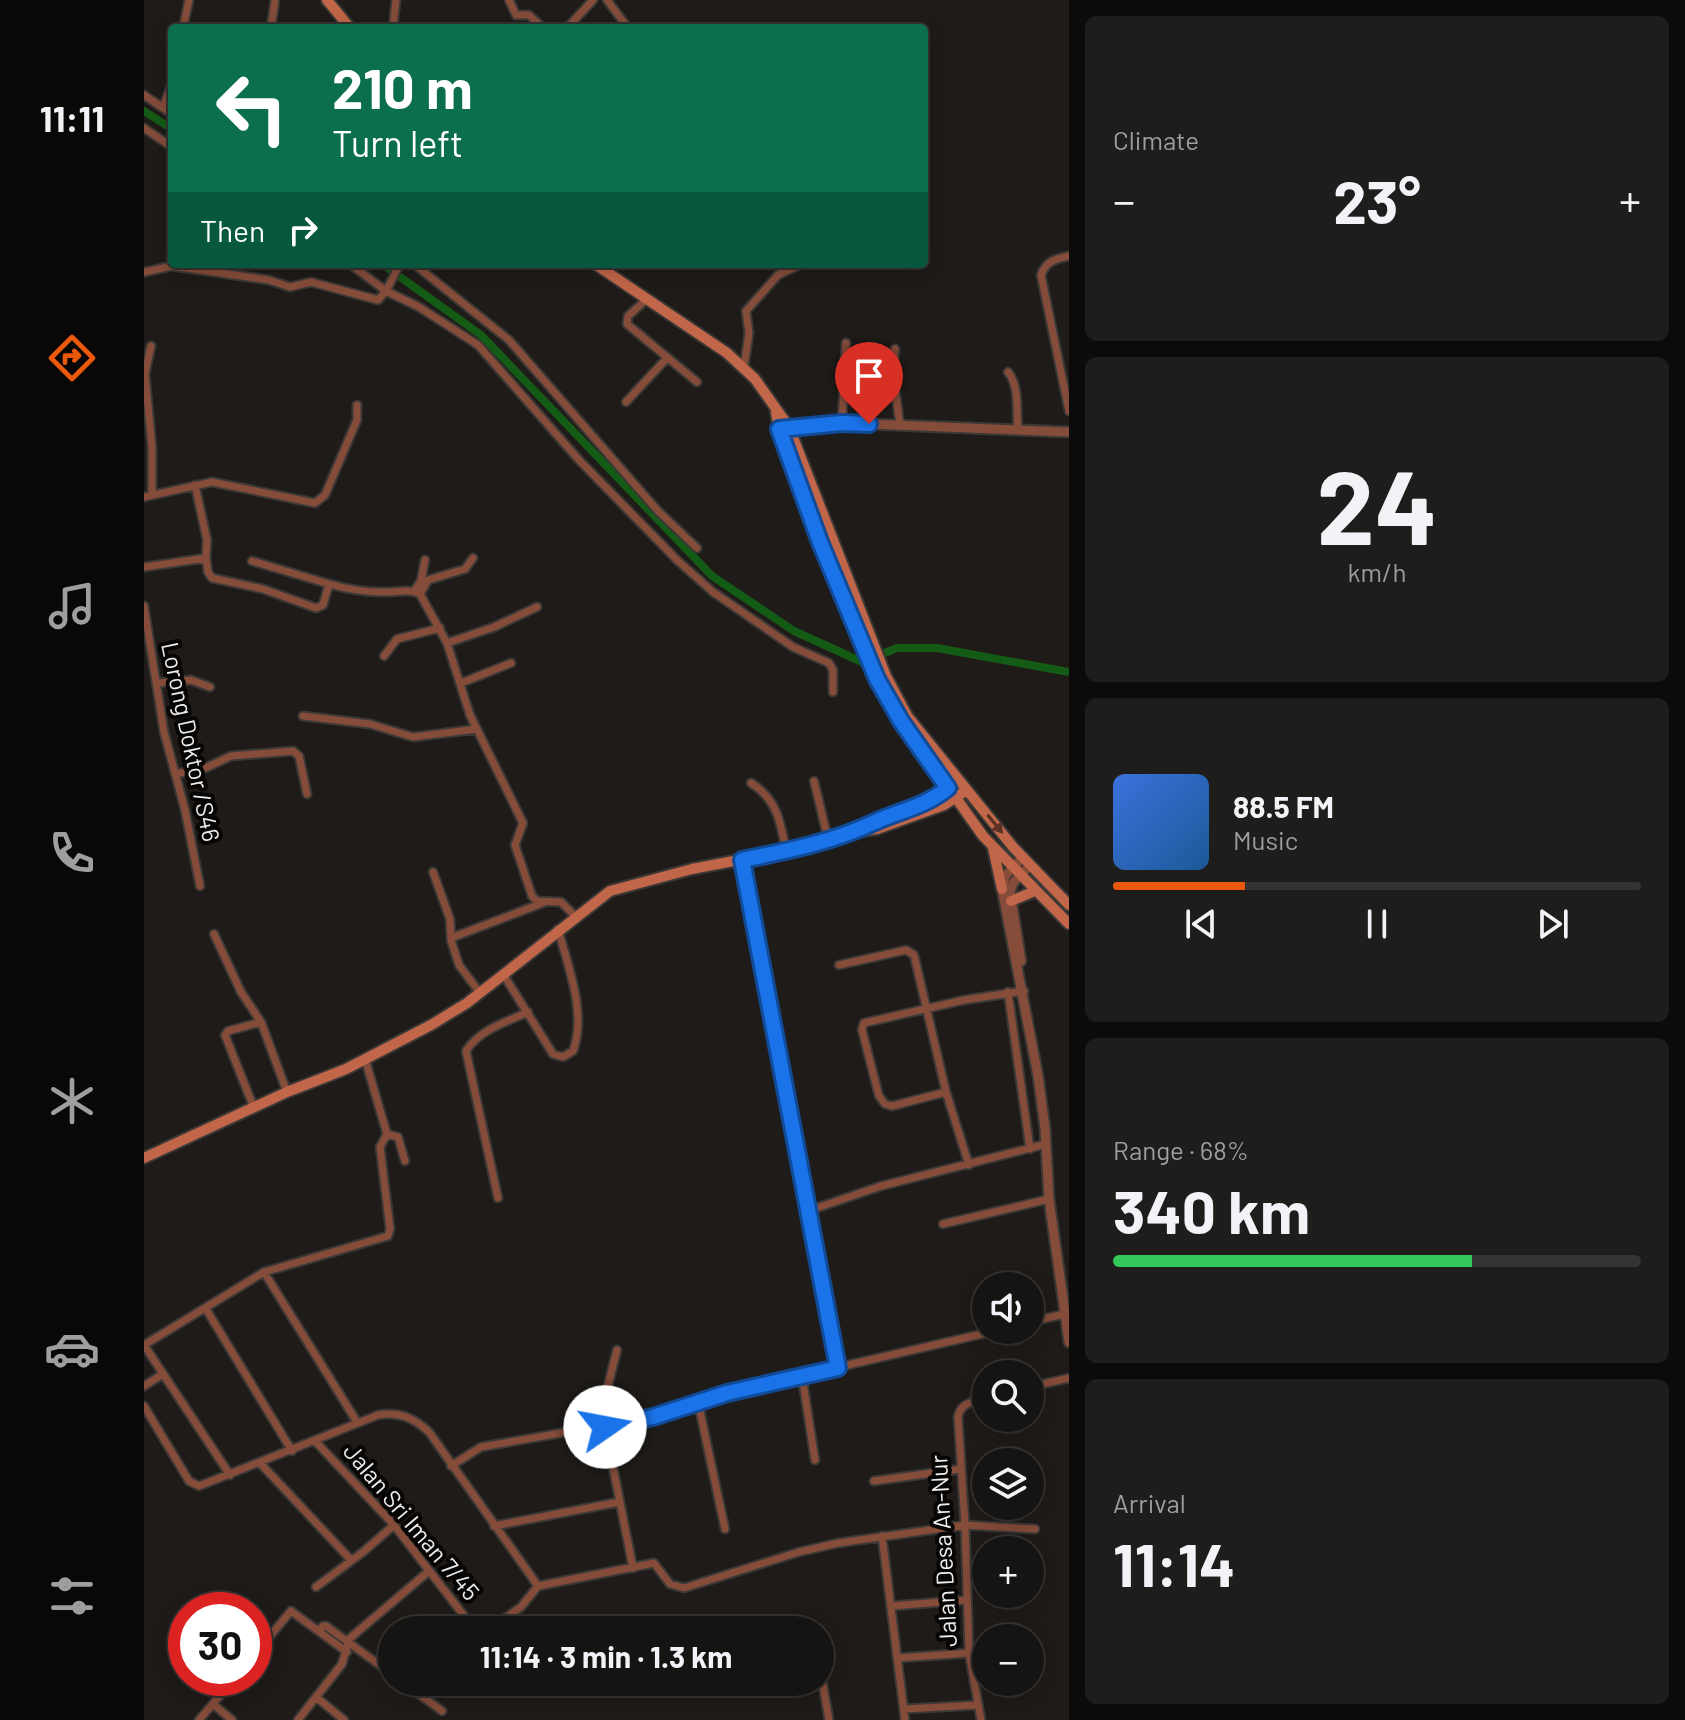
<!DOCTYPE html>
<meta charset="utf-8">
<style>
body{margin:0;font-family:Barlow,sans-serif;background:#1f1d1b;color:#f1f3f6;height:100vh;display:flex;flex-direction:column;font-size:30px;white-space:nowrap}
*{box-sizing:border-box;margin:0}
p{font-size:26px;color:#9e9e9f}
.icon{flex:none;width:44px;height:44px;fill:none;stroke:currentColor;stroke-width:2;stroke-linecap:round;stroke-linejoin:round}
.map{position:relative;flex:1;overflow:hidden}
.side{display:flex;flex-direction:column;gap:16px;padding:16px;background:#0c0b0a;width:616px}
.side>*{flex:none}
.banner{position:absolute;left:24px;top:24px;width:760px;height:244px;border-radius:8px;box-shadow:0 4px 20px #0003,0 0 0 2px #353332;background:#0b6e4f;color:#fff;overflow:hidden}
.tools{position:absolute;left:828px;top:1272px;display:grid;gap:16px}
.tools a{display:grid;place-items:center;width:72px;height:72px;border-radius:50%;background:#161412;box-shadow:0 4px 20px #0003,0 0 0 2px #353332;font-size:40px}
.speed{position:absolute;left:24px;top:1592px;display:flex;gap:16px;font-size:40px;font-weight:700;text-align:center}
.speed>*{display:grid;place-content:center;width:104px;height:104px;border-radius:50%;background:#161412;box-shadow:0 4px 20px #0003,0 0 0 2px #353332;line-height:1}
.speed .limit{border:12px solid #d22;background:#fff;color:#111}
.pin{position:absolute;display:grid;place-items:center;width:68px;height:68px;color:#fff;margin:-82px -34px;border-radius:50% 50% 50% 0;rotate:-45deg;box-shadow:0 0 8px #0007}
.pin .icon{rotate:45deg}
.me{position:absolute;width:88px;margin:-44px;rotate:78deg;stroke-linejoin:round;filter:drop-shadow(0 0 6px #0008)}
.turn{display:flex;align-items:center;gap:28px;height:168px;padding:0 32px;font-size:36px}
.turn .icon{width:104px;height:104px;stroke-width:2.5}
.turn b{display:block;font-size:56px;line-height:68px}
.then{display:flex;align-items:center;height:76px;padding:0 32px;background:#0003;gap:16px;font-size:30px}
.big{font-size:60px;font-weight:700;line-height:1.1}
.side .tile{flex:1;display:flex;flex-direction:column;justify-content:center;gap:12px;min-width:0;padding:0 28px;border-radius:12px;background:#1f1d1b}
.side .dial{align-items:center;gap:0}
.dial b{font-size:104px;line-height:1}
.song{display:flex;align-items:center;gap:24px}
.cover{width:96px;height:96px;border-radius:12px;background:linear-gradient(135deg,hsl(220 70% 55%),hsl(210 70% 35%))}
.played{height:8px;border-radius:4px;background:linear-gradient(90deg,#ea580c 25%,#353332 25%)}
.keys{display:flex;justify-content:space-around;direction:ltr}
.heat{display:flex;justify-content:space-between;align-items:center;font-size:44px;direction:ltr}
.charge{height:12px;border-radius:6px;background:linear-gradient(90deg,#34c759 68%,#353332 0)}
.trip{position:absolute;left:234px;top:1616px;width:456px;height:80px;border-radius:40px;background:#161412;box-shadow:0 4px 20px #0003,0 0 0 2px #353332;font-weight:700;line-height:80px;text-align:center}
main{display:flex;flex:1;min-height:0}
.tab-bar{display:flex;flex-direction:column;width:144px;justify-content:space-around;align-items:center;background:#090807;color:#9e9e9f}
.tab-bar .icon{width:56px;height:56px}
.tab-bar .selected{color:#ea580c}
.tab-bar b{font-size:36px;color:#f1f3f6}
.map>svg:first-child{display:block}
</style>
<main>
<nav class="tab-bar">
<b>11:11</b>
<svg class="icon selected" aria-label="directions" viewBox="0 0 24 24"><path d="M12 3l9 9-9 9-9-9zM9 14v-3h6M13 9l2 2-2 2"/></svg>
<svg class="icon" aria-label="music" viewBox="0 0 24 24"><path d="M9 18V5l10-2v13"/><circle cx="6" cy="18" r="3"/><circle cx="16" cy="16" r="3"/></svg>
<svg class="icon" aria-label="phone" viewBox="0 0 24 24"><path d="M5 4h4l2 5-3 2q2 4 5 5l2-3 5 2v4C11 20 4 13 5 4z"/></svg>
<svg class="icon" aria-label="climate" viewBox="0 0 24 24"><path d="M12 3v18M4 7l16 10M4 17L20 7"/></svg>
<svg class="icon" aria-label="car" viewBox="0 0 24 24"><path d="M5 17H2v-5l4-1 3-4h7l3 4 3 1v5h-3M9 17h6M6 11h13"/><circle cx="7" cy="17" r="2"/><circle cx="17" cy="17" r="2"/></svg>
<svg class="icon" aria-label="filters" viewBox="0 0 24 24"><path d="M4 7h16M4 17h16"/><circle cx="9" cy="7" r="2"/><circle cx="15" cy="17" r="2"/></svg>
</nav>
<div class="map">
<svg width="925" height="1720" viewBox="0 0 925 1720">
<rect width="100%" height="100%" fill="#1e1b18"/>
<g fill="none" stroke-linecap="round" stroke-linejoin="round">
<!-- canal -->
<path stroke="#145b15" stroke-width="8" d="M0,111L28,129
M238,264L337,335L568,576L650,631L718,662L753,648H793L925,672"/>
<defs>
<path id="minor" d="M365,0L372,15H385L399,28
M463,0L484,28
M39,28L45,0
M127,28L131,0
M249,28L252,0
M423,28L449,0
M0,95L28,114
M19,108L28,84
M0,128L28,147
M925,256C911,259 902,261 897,275L925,411
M206,264L242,291L275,307L334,345L435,460L534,561L569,592L649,647L685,663L689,670V692
M270,264L365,340L514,511L553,548
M0,272L28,266L125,280L146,287L167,282L234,300L242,291L256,264
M503,299L484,316L483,324L553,382
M7,346L1,374L8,447V495
M751,349L749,374L756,425
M600,367L605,333L602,311L634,275L657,264
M864,372C876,387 872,411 874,430
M482,402L523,358
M698,423L702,343
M0,497L68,482L171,503L181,495L213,420V405
M62,558L64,572L68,578L119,589L172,608L179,605L185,584C203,589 219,592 237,592C251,593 263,588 276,594L303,643L326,715L379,823L371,845L388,896L393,901L417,902L431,916
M108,561L185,584
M0,567L62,558L63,540L51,485
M270,591L277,581L281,560
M276,594L284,580L321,569L329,558
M0,606L20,732L41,810L56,886
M303,643L350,627L393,607
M240,656L253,639L296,628
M14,683L47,680L66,687
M317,683L367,663
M159,716L226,724L269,737L333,729
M31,774L59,769L87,756L149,751L155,756L163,794
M670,781L684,839
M607,783C633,799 637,823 642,851
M598,860L694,1368
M289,872L306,919L307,940L315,965L336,993
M70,934L97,992L117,1022
M307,938L401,902
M695,965L762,950L770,955L802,1092L825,1165
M359,974L409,1054L419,1057L429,1051C443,1014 424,966 414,929
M864,992L886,1149
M802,1092L748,1106L741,1104L735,1096L718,1030L720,1023L820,1000L880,991
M110,1108L81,1035L84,1031L117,1022L143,1092
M243,1134L254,1137L261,1161
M354,1198L322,1051C335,1030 362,1022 384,1012
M664,1211L737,1186L902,1144
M799,1224L905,1199
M120,1272L213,1422
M62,1309L148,1451
M886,1322L920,1314
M0,1345L120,1272L244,1236L246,1229L236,1147L243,1134L221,1059
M0,1345L86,1475
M473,1350L462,1393L461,1427L489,1568
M658,1376L671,1460
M0,1386L19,1374
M886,1387L925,1378
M554,1402L581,1529
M0,1406L45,1481L55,1486L234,1415C255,1411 270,1418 285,1432L394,1586
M171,1441L250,1525L331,1630
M116,1463L207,1560
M307,1466L337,1447L509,1417L583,1393L855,1330
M730,1481L817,1469
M350,1526L475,1502
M738,1536L761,1720
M172,1587L219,1552L250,1525
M747,1606L823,1600
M344,1630L377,1607L394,1586L510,1563L526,1584L540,1588L655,1552L694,1543L821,1525L891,1529
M175,1631L179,1626H182L248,1674
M110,1655L147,1611L203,1652
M753,1658L825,1653
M676,1668L685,1720
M259,1682L298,1711
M172,1697L200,1720
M69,1704L88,1720
M760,1709L834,1705
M55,1720L91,1678
M154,1720L198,1664L205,1639L285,1571
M837,1720L825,1653L821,1525L814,1417C817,1402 829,1402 842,1398"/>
<path id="tertiary" d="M641,428L725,424L925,432
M879,857L861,876L858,889L894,1076L901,1128L905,1199L925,1342
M877,961L866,892L869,883L886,865"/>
<path id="secondary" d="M183,0L206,28
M451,264L583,353L611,379L645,427L742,676L764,717L869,847L925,905
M632,413L635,429L676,542L744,702L839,836L925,924
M719,830L730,822L781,804L807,785
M849,848L858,889
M867,901L891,891
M0,1158L143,1092L202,1069L287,1025L323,1003L466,891L548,869L642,851L717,831L733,829L800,805L823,790"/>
</defs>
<!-- minor casing -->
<use href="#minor" stroke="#3b3836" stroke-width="11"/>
<!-- tertiary casing -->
<use href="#tertiary" stroke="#3b3836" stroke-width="13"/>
<!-- secondary casing -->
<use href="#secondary" stroke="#3b3836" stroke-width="14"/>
<!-- minor -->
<use href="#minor" stroke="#854c3a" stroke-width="7"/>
<!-- tertiary -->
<use href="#tertiary" stroke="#854c3a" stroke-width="9"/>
<!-- secondary -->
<use href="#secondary" stroke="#c16648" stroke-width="10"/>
</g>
<!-- one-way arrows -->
<defs><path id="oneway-solid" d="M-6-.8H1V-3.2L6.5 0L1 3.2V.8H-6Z" transform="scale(2)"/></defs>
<use fill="#5b3123" href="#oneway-solid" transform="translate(851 824) rotate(51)"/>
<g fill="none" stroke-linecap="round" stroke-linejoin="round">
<defs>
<path id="route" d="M461,1427L509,1417L583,1393L694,1368L598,860C643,851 689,842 731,822C758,810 780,807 804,788L757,721L733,679L676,542L635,429L698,423L725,424"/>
</defs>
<!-- route casing -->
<use href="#route" stroke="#114b97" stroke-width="20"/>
<!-- route -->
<use href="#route" stroke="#1a73e8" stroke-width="14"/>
</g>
<g text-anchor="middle" stroke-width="8" stroke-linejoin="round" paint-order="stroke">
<!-- street labels -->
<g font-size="24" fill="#efedeb" stroke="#070605">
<text transform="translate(46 742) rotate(78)" y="8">Lorong Doktor /S46</text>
<text transform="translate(267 1522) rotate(50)" y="8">Jalan Sri Iman 7/45</text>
<text transform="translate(800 1551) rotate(-93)" y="8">Jalan Desa An-Nur</text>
</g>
</g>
</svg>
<div class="tools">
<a><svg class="icon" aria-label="sound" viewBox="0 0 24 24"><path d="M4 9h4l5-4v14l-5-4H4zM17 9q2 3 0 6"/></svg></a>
<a><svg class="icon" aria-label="search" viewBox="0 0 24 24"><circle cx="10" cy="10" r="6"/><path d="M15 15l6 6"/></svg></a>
<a><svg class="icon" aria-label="layers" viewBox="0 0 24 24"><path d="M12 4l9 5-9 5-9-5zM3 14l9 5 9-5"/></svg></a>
<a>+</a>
<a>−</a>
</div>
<div class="speed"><div class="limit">30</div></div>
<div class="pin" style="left:725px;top:424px;background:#d93025"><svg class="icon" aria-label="arrive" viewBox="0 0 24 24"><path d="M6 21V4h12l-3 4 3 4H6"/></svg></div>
<svg class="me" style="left:461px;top:1427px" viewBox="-20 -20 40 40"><circle r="19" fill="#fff"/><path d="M0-13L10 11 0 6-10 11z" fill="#1a73e8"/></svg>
<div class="trip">11:14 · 3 min · 1.3 km</div>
<div class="banner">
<div class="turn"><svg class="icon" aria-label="left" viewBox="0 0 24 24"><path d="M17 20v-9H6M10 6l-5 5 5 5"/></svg><div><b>210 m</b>Turn left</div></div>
<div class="then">Then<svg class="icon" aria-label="right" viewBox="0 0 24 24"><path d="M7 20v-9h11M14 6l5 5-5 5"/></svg></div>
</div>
</div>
<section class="side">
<div class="tile"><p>Climate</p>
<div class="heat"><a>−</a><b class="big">23°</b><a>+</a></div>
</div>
<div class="tile dial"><b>24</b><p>km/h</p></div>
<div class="tile">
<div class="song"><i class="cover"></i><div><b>88.5 FM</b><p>Music</p></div></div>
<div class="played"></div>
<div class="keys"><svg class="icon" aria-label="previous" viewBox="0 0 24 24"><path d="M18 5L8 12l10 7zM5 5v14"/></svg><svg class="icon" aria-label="pause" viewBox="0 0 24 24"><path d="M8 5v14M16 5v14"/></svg><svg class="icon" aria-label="next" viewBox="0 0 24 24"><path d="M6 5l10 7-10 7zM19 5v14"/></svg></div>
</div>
<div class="tile"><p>Range · 68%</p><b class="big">340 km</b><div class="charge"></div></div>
<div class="tile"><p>Arrival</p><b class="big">11:14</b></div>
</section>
</main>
